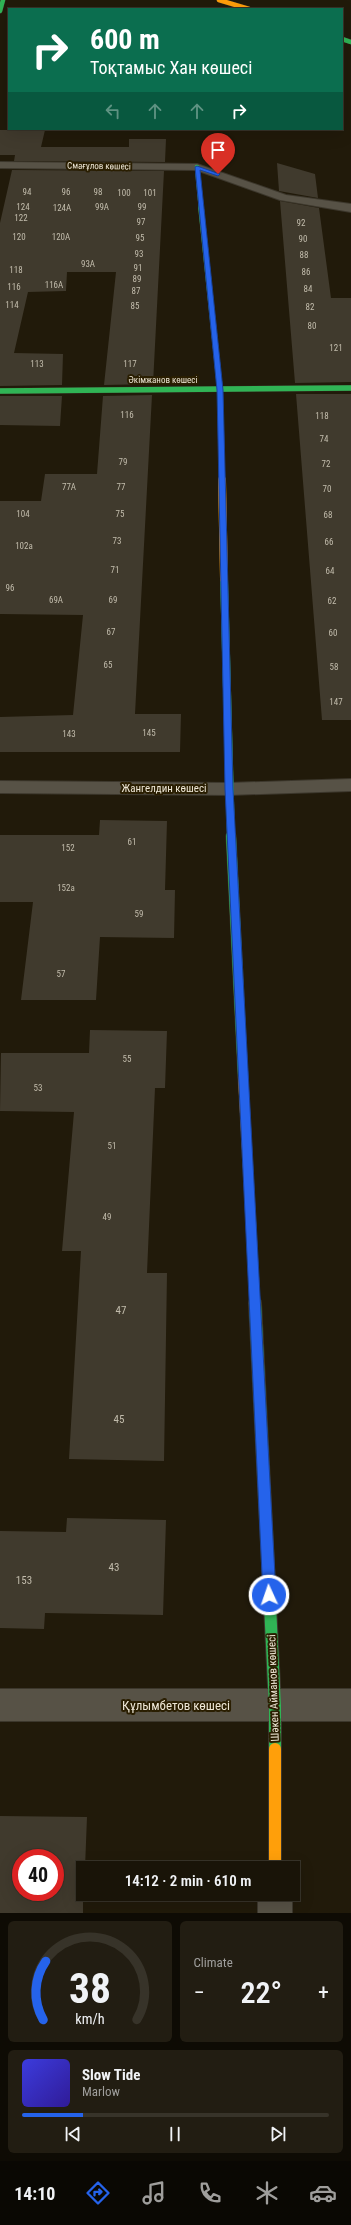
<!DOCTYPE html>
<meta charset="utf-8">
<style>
body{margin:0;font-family:"Roboto Condensed",sans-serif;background:#221d12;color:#f1f3f6;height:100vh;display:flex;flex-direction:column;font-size:15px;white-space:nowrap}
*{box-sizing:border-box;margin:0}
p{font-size:13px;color:#9f9e9c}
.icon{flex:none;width:22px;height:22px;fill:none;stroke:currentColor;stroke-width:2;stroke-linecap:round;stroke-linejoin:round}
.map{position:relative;height:1913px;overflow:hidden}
.panel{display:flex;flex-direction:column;gap:8px;padding:8px;background:#0e0b04;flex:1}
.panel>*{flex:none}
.hud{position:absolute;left:8px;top:8px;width:335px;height:122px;border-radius:0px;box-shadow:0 4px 16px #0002,0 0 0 1px #373329;background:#0b6e4f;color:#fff;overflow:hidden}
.speed{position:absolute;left:12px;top:1849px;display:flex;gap:8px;font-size:20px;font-weight:700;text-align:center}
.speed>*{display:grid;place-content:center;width:52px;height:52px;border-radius:50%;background:#191408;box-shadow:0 4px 16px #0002,0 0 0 1px #373329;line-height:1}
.speed .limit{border:6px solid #d22;background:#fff;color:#111}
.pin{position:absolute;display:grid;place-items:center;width:34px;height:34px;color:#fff;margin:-41px -17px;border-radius:50% 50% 50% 0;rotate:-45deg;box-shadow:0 0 4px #0007}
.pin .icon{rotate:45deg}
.me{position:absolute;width:44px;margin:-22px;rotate:357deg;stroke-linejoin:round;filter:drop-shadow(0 0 3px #0008)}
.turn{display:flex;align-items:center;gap:14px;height:84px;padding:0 16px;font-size:18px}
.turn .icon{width:52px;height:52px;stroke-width:2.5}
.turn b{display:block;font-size:28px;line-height:34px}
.lanes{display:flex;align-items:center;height:38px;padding:0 16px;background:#0003;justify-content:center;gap:20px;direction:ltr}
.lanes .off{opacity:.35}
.big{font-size:30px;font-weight:600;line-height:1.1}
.panel .widget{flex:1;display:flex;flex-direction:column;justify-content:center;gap:6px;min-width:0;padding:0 14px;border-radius:6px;background:#221d12}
.panel .dial{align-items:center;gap:0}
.dial svg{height:104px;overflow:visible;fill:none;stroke:#373329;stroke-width:7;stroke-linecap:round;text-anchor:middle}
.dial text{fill:#f1f3f6;stroke:none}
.song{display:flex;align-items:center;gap:12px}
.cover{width:48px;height:48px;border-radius:6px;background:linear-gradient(135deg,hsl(240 70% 55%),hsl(250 70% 35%))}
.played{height:4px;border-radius:2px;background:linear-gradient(90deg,#2563eb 20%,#373329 20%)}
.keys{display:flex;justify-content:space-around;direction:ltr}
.heat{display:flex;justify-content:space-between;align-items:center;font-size:22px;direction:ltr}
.panel .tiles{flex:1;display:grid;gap:8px;grid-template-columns:1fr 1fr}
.widget:last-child{grid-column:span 2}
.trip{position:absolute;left:76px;top:1861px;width:224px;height:40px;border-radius:0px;background:#191408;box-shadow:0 4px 16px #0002,0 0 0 1px #373329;font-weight:600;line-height:40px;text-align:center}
.tab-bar{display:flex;height:64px;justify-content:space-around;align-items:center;background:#0a0803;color:#9f9e9c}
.tab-bar .icon{width:28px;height:28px}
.tab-bar .selected{color:#2563eb}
.tab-bar b{font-size:18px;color:#f1f3f6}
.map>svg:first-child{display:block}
</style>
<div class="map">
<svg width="351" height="1913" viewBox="0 0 351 1913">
<rect width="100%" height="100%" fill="#211a0a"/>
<!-- building -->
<path fill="#403a2d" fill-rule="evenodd" d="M0,130H45L41,147H129V139H166L165,162L14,161L15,155H0Z
M277,163L315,174L318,198L279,191Z
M12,170L164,171L153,384L104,385L116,272H67L66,291L28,292L14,353L63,354L62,385L0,386V223Z
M280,201L319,208L331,298H351V382L295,383Z
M296,394H351V720H322Z
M152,395L135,714H181L180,752H0V717L73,715L83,615L0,614V501H41L45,474H97L103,396Z
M0,396H62L60,426L0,425Z
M100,820L167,821L165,890H175L174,938L100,937L96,1000H21L33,902H0V835H99Z
M90,1030L167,1031L165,1088H155L147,1273H167L164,1461L69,1459L81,1251H62L74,1112L0,1111L1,1053H89Z
M67,1518L166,1520L163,1615L45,1613L44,1629L0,1628V1531L66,1532Z
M0,1816L87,1817L85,1868H83V1913H0ZM21,1858H55V1892H21Z"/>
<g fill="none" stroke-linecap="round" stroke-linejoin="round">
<defs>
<path id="street" d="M0,162L197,164L286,195L351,204V212L280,200L196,170L0,168Z
M351,779V791L229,795L0,793V781L229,783Z
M0,1689H351V1721H0Z
M258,1894H292V1913H258Z"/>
<path id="fast-far4" d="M0,11L3,0
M342,39L351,42
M197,167L201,209"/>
<path id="fast-far3" d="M201,208L220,390L221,427
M0,391L351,388"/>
<path id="fast-far2" d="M224,579L231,837"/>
<path id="fast-far1" d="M231,836L243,1077
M251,1224L255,1304"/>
<path id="fast" d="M255,1303L275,1706V1749"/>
<path id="slow-far4" d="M219,0L249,9"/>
<path id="slow-far3" d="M221,427L222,481"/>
<path id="slow-far2" d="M222,480L224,579"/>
<path id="slow-far1" d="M243,1077L251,1224"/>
<path id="slow" d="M275,1749V1868"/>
</defs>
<!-- street casing -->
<use href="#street" stroke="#3c372c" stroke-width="2"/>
<!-- fast-far4 casing -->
<use href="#fast-far4" stroke="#3c372c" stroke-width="5"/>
<!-- fast-far3 casing -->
<use href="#fast-far3" stroke="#3c372c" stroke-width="6"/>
<!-- fast-far2 casing -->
<use href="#fast-far2" stroke="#3c372c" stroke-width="8"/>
<!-- fast-far1 casing -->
<use href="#fast-far1" stroke="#3c372c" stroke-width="11"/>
<!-- fast casing -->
<use href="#fast" stroke="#3c372c" stroke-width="14"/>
<!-- slow-far4 casing -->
<use href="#slow-far4" stroke="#3c372c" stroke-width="5"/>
<!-- slow-far3 casing -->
<use href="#slow-far3" stroke="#3c372c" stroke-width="6"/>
<!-- slow-far2 casing -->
<use href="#slow-far2" stroke="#3c372c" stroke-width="8"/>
<!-- slow-far1 casing -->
<use href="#slow-far1" stroke="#3c372c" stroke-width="11"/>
<!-- slow casing -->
<use href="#slow" stroke="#3c372c" stroke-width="14"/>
<!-- street -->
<use href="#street" fill="#575246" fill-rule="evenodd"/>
<!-- fast-far4 -->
<use href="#fast-far4" stroke="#30b455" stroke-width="4.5"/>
<!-- fast-far3 -->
<use href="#fast-far3" stroke="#30b455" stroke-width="5.5"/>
<!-- fast-far2 -->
<use href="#fast-far2" stroke="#30b455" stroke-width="8"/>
<!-- fast-far1 -->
<use href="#fast-far1" stroke="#30b455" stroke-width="10"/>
<!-- fast -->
<use href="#fast" stroke="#30b455" stroke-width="12"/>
<!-- slow-far4 -->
<use href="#slow-far4" stroke="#ff9f0a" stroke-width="4.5"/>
<!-- slow-far3 -->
<use href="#slow-far3" stroke="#ff9f0a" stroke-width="5.5"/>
<!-- slow-far2 -->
<use href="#slow-far2" stroke="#ff9f0a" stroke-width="8"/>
<!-- slow-far1 -->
<use href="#slow-far1" stroke="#ff9f0a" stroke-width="10"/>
<!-- slow -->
<use href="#slow" stroke="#ff9f0a" stroke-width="12"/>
</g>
<!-- route -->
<path fill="#2563eb" stroke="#184099" d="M197,166L220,174L218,176L200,170L223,390L233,789L276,1595L274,1599L269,1601L265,1599L263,1595L225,789L217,390L195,167Z"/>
<g text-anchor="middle" stroke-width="4" stroke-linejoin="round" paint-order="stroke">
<!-- far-street labels -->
<g font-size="9" fill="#eee7d6" stroke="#2a1e01">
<text transform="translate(99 166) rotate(1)" y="3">Смағұлов көшесі</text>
<text x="163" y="383">Әкімжанов көшесі</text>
</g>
<!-- number labels -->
<g font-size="9" fill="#c2bcac">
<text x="27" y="195">94</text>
<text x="66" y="195">96</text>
<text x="98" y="195">98</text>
<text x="124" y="196">100</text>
<text x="150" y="196">101</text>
<text x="23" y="210">124</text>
<text x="102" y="210">99А</text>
<text x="142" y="210">99</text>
<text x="62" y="211">124А</text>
<text x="21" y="221">122</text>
<text x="141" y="225">97</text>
<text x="301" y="226">92</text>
<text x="19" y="240">120</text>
<text x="61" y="240">120А</text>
<text x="140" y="241">95</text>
<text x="303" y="242">90</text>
<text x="139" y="257">93</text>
<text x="304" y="258">88</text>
<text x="88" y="267">93А</text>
<text x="138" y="271">91</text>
<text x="16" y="273">118</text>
<text x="306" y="275">86</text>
<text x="137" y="282">89</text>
<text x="54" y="288">116А</text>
<text x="14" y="290">116</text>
<text x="308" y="292">84</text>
<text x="136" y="294">87</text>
<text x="12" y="308">114</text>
<text x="135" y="309">85</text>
<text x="310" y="310">82</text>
<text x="312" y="329">80</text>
<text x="336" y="351">121</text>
<text x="37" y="367">113</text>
<text x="130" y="367">117</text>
<text x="127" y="418">116</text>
<text x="322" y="419">118</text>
<text x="324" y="442">74</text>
<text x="123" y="465">79</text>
<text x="326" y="467">72</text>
<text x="69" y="490">77А</text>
<text x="121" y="490">77</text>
<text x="327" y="492">70</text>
<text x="23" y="517">104</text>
<text x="120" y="517">75</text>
<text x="328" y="518">68</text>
<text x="117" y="544">73</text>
<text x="329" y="545">66</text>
<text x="24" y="549">102а</text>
<text x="115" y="573">71</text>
<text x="330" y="574">64</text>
<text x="10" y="591">96</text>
<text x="56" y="603">69А</text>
<text x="113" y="603">69</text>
<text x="332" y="604">62</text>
<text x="111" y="635">67</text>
<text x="333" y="636">60</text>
<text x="108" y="668">65</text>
<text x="334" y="670">58</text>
<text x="336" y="705">147</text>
<text x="149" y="736">145</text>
<text x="69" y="737">143</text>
<text x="132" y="845">61</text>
<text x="68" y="851">152</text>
<text x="66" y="891">152а</text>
<text x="139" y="917">59</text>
<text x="61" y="977">57</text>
<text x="127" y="1062">55</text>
<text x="38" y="1091">53</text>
<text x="112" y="1149">51</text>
<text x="107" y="1220">49</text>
</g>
<!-- street labels -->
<g font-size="11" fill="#eee7d6" stroke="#2a1e01">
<text x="164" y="792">Жангелдин көшесі</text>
<text transform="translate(273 1688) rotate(-92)" y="4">Шәкен Айманов көшесі</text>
</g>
<!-- near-number labels -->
<g font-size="11" fill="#c2bcac">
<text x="121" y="1314">47</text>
<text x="119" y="1423">45</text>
<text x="114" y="1571">43</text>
<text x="24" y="1584">153</text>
</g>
<!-- near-street labels -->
<g font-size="13" fill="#eee7d6" stroke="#2a1e01">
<text x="176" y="1710">Құлымбетов көшесі</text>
</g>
</g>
</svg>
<div class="speed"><div class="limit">40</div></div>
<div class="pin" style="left:218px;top:174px;background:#d93025"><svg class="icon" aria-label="arrive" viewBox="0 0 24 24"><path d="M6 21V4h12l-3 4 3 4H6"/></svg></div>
<svg class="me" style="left:269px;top:1595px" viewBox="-20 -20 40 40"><circle r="17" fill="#2563eb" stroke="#fff" stroke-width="3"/><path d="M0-11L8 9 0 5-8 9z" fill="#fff"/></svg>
<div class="trip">14:12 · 2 min · 610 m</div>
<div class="hud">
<div class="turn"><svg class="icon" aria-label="right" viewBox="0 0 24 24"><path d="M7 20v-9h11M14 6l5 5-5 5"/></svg><div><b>600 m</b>Тоқтамыс Хан көшесі</div></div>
<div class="lanes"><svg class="icon off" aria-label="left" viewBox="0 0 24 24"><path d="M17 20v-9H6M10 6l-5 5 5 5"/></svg><svg class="icon off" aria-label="ahead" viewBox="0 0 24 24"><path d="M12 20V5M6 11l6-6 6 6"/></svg><svg class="icon off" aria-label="ahead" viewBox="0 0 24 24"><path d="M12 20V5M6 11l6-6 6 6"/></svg><svg class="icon" aria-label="right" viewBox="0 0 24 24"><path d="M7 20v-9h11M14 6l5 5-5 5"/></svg></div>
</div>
</div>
<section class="panel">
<div class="tiles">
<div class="widget dial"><svg viewBox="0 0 100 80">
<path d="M14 69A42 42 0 1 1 86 69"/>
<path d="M14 69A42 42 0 0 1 16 24" stroke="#2563eb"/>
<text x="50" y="56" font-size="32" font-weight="700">38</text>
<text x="50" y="72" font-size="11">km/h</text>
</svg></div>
<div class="widget"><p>Climate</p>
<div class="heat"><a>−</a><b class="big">22°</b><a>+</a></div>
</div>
<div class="widget">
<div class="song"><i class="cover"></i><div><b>Slow Tide</b><p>Marlow</p></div></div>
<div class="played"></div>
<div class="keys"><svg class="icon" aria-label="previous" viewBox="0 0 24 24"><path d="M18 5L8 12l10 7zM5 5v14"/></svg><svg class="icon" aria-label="pause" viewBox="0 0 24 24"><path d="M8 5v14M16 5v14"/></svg><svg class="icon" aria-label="next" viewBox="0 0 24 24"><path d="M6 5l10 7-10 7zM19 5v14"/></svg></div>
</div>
</div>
</section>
<nav class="tab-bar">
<b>14:10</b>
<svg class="icon selected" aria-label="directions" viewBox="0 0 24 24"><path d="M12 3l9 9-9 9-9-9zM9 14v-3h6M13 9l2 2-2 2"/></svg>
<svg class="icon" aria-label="music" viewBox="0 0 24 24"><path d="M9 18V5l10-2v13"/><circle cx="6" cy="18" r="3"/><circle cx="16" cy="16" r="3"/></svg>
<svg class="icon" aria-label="phone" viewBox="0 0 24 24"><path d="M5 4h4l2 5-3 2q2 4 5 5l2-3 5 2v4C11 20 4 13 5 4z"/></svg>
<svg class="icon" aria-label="climate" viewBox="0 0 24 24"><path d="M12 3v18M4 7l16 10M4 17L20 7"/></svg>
<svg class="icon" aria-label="car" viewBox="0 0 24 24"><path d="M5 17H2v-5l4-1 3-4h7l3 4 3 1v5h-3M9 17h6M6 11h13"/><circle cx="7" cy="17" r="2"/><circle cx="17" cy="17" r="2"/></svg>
</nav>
